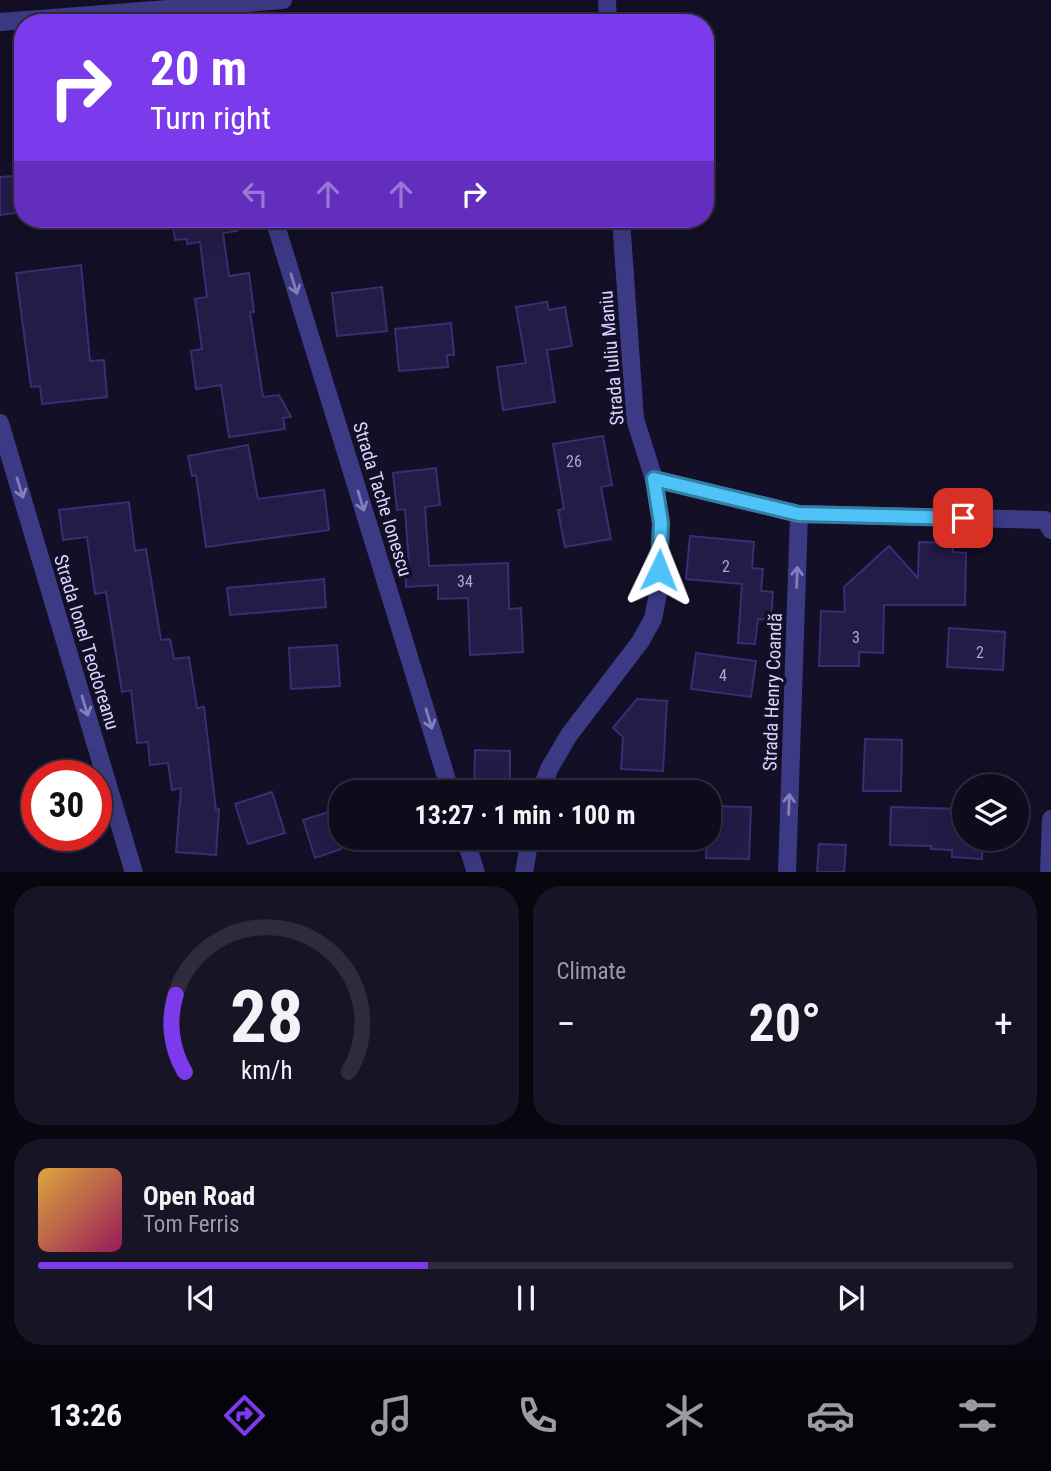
<!DOCTYPE html>
<meta charset="utf-8">
<style>
body{margin:0;font-family:"Roboto Condensed",sans-serif;background:#171425;color:#f1f3f6;height:100vh;display:flex;flex-direction:column;font-size:26px;white-space:nowrap}
*{box-sizing:border-box;margin:0}
p{font-size:23px;color:#9b9ba3}
.icon{flex:none;width:38px;height:38px;fill:none;stroke:currentColor;stroke-width:2;stroke-linecap:round;stroke-linejoin:round}
.map{position:relative;height:872px;overflow:hidden}
.panel{display:flex;flex-direction:column;gap:14px;padding:14px;background:#08060f;flex:1}
.panel>*{flex:none}
.hud{position:absolute;left:14px;top:14px;width:700px;height:214px;border-radius:28px;box-shadow:0 7px 28px #0002,0 0 0 2px #2e2b3b;background:#7c3aed;color:#fff;overflow:hidden}
.controls{position:absolute;left:952px;top:774px;display:grid;gap:14px}
.controls a{display:grid;place-items:center;width:77px;height:77px;border-radius:50%;background:#0e0b1c;box-shadow:0 7px 28px #0002,0 0 0 2px #2e2b3b;font-size:35px}
.speed{position:absolute;left:21px;top:760px;display:flex;gap:14px;font-size:35px;font-weight:700;text-align:center}
.speed>*{display:grid;place-content:center;width:91px;height:91px;border-radius:50%;background:#0e0b1c;box-shadow:0 7px 28px #0002,0 0 0 2px #2e2b3b;line-height:1}
.speed .limit{border:10px solid #d22;background:#fff;color:#111}
.pin{position:absolute;display:grid;place-items:center;width:60px;height:60px;color:#fff;margin:-30px;border-radius:14px;box-shadow:0 4px 10px #0006}
.me{position:absolute;width:77px;margin:-38px;rotate:2deg;stroke-linejoin:round;filter:drop-shadow(0 0 5px #0008)}
.turn{display:flex;align-items:center;gap:24px;height:147px;padding:0 21px;font-size:32px}
.turn .icon{width:91px;height:91px;stroke-width:2.5}
.turn b{display:block;font-size:49px;line-height:60px}
.lanes{display:flex;align-items:center;height:66px;padding:0 21px;background:#0003;justify-content:center;gap:35px;direction:ltr}
.lanes .off{opacity:.35}
.big{font-size:52px;font-weight:700;line-height:1.1}
.panel .tile{flex:1;display:flex;flex-direction:column;justify-content:center;gap:10px;min-width:0;padding:0 24px;border-radius:28px;background:#171425}
.panel .dial{align-items:center;gap:0}
.dial svg{height:182px;overflow:visible;fill:none;stroke:#2e2b3b;stroke-width:7;stroke-linecap:round;text-anchor:middle}
.dial text{fill:#f1f3f6;stroke:none}
.song{display:flex;align-items:center;gap:21px}
.cover{width:84px;height:84px;border-radius:10px;background:linear-gradient(135deg,hsl(40 70% 55%),hsl(330 70% 35%))}
.played{height:7px;border-radius:4px;background:linear-gradient(90deg,#7c3aed 40%,#2e2b3b 40%)}
.keys{display:flex;justify-content:space-around;direction:ltr}
.heat{display:flex;justify-content:space-between;align-items:center;font-size:38px;direction:ltr}
.panel .tiles{flex:1;display:grid;gap:14px;grid-template-columns:1fr 1fr}
.tile:last-child{grid-column:span 2}
.trip{position:absolute;left:329px;top:780px;width:392px;height:70px;border-radius:28px;background:#0e0b1c;box-shadow:0 7px 28px #0002,0 0 0 2px #2e2b3b;font-weight:700;line-height:70px;text-align:center}
.menu{display:flex;height:112px;justify-content:space-around;align-items:center;background:#06040b;color:#9b9ba3}
.menu .icon{width:49px;height:49px}
.menu .active{color:#7c3aed}
.menu b{font-size:32px;color:#f1f3f6}
.map>svg:first-child{display:block}
</style>
<div class="map">
<svg width="1051" height="873" viewBox="0 0 1051 873">
<rect width="100%" height="100%" fill="#130f26"/>
<!-- building -->
<path fill="#241b47" stroke="#3b2d73" stroke-width="2" d="M23,175V212L0,215V177Z
M172,219H237V231L223,233L229,276L249,273L254,312H250L263,397L279,395L291,417L283,418L285,429L229,437L221,385L196,389L191,351L202,349L195,299L207,297L200,242L187,244V239L175,240Z
M81,265L90,361L104,360L107,397L42,404L40,386L31,387L16,273Z
M382,287L387,331L337,336L332,293Z
M547,302L549,310L565,307L572,346L547,350L555,402L503,410L497,367L526,363L516,307Z
M451,323L454,355H447L448,367L399,371L395,329Z
M603,436L612,485L601,487L611,539L565,547L558,510L564,509L553,444Z
M248,445L258,499L324,490L329,530L206,547L196,475L192,476L188,456Z
M436,468L440,505L425,507L429,566L508,563L509,609L521,608L523,652L470,655L468,598L438,599V585L406,587L405,565H409L405,509L397,510L393,473Z
M129,502L135,551L146,549L161,640L170,639L174,659L189,657L197,708L204,707L216,810L219,809L216,855L176,852L181,788L172,790L168,763L150,765L148,742L137,743L131,690L122,692L106,592L95,594L87,537L63,540L59,510Z
M690,536L754,542L752,568L763,569L761,591L773,592L771,620L758,619L755,644L738,643L742,584L686,579Z
M919,542L953,543V552L966,553L965,605H884L883,653L859,652V666H819L821,611L845,612L844,587L889,546L918,578Z
M324,579L326,607L230,615L227,588Z
M949,628L1005,632L1003,670L947,667Z
M337,645L340,686L291,689L289,648Z
M696,653L756,661L751,697L691,689Z
M637,699L667,701L663,771L621,769L623,737L613,728Z
M865,739L902,740L901,791H863Z
M475,750L510,751V793H474Z
M272,792L285,833L248,844L235,804Z
M709,806L751,807L749,859L706,858Z
M891,807L964,809V838H983L982,859L952,857V850L931,849V846L890,845Z
M341,808V849L315,858L303,820Z
M819,844L846,845L844,872H817Z"/>
<g fill="none" stroke-linecap="round" stroke-linejoin="round">
<!-- minor -->
<path stroke="#3d3a85" stroke-width="18" d="M607,0L608,23
M0,22L283,0
M274,219L451,793
M0,423L134,873
M654,479L799,514L1045,520L1051,530
M540,793L549,769L569,735L640,642L653,619L658,593L661,523L654,479L635,419L621,219
M465,838L476,873
M524,873L530,838
M787,873L799,514
M1049,873L1051,819"/>
</g>
<!-- one-way arrows -->
<defs><path id="oneway-shaft" d="M-6 0H5M1.5-3L5.5 0L1.5 3" fill="none" stroke-width="1.6" stroke-linecap="round" stroke-linejoin="round" transform="scale(1.75)"/></defs>
<g stroke="#837fbc">
<use href="#oneway-shaft" transform="translate(294 284) rotate(73)"/>
<use href="#oneway-shaft" transform="translate(20 488) rotate(73)"/>
<use href="#oneway-shaft" transform="translate(361 501) rotate(73)"/>
<use href="#oneway-shaft" transform="translate(797 577) rotate(-88)"/>
<use href="#oneway-shaft" transform="translate(85 706) rotate(73)"/>
<use href="#oneway-shaft" transform="translate(429 719) rotate(73)"/>
<use href="#oneway-shaft" transform="translate(789 804) rotate(-88)"/>
</g>
<g fill="none" stroke-linecap="round" stroke-linejoin="round">
<defs>
<path id="route" d="M659,570L661,523L654,479L799,514L963,518"/>
</defs>
<!-- route casing -->
<use href="#route" stroke="#337fa1" stroke-width="18"/>
<!-- route -->
<use href="#route" stroke="#4fc3f7" stroke-width="12"/>
</g>
<g text-anchor="middle" stroke-width="7" stroke-linejoin="round" paint-order="stroke">
<!-- number labels -->
<g font-size="16" fill="#aca6d1">
<text x="574" y="467">26</text>
<text x="726" y="572">2</text>
<text x="465" y="587">34</text>
<text x="856" y="643">3</text>
<text x="980" y="658">2</text>
<text x="723" y="681">4</text>
</g>
<!-- street labels -->
<g font-size="19" fill="#d9d4ff" stroke="#130f26">
<text transform="translate(611 358) rotate(-95)" y="7">Strada Iuliu Maniu</text>
<text transform="translate(383 499) rotate(73)" y="7">Strada Tache Ionescu</text>
<text transform="translate(87 642) rotate(73)" y="7">Strada Ionel Teodoreanu</text>
<text transform="translate(772 692) rotate(-88)" y="7">Strada Henry Coandă</text>
</g>
</g>
</svg>
<div class="controls">
<a><svg class="icon" aria-label="layers" viewBox="0 0 24 24"><path d="M12 4l9 5-9 5-9-5zM3 14l9 5 9-5"/></svg></a>
</div>
<div class="speed"><div class="limit">30</div></div>
<div class="pin" style="left:963px;top:518px;background:#d93025"><svg class="icon" aria-label="arrive" viewBox="0 0 24 24"><path d="M6 21V4h12l-3 4 3 4H6"/></svg></div>
<svg class="me" style="left:659px;top:570px" viewBox="-20 -20 40 40"><path d="M0-17L14 15 0 8-14 15z" fill="#4fc3f7" stroke="#fff" stroke-width="4"/></svg>
<div class="trip">13:27 · 1 min · 100 m</div>
<div class="hud">
<div class="turn"><svg class="icon" aria-label="right" viewBox="0 0 24 24"><path d="M7 20v-9h11M14 6l5 5-5 5"/></svg><div><b>20 m</b>Turn right</div></div>
<div class="lanes"><svg class="icon off" aria-label="left" viewBox="0 0 24 24"><path d="M17 20v-9H6M10 6l-5 5 5 5"/></svg><svg class="icon off" aria-label="ahead" viewBox="0 0 24 24"><path d="M12 20V5M6 11l6-6 6 6"/></svg><svg class="icon off" aria-label="ahead" viewBox="0 0 24 24"><path d="M12 20V5M6 11l6-6 6 6"/></svg><svg class="icon" aria-label="right" viewBox="0 0 24 24"><path d="M7 20v-9h11M14 6l5 5-5 5"/></svg></div>
</div>
</div>
<section class="panel">
<div class="tiles">
<div class="tile dial"><svg viewBox="0 0 100 80">
<path d="M14 69A42 42 0 1 1 86 69"/>
<path d="M14 69A42 42 0 0 1 10 35" stroke="#7c3aed"/>
<text x="50" y="56" font-size="32" font-weight="700">28</text>
<text x="50" y="72" font-size="11">km/h</text>
</svg></div>
<div class="tile"><p>Climate</p>
<div class="heat"><a>−</a><b class="big">20°</b><a>+</a></div>
</div>
<div class="tile">
<div class="song"><i class="cover"></i><div><b>Open Road</b><p>Tom Ferris</p></div></div>
<div class="played"></div>
<div class="keys"><svg class="icon" aria-label="previous" viewBox="0 0 24 24"><path d="M18 5L8 12l10 7zM5 5v14"/></svg><svg class="icon" aria-label="pause" viewBox="0 0 24 24"><path d="M8 5v14M16 5v14"/></svg><svg class="icon" aria-label="next" viewBox="0 0 24 24"><path d="M6 5l10 7-10 7zM19 5v14"/></svg></div>
</div>
</div>
</section>
<nav class="menu">
<b>13:26</b>
<svg class="icon active" aria-label="directions" viewBox="0 0 24 24"><path d="M12 3l9 9-9 9-9-9zM9 14v-3h6M13 9l2 2-2 2"/></svg>
<svg class="icon" aria-label="music" viewBox="0 0 24 24"><path d="M9 18V5l10-2v13"/><circle cx="6" cy="18" r="3"/><circle cx="16" cy="16" r="3"/></svg>
<svg class="icon" aria-label="phone" viewBox="0 0 24 24"><path d="M5 4h4l2 5-3 2q2 4 5 5l2-3 5 2v4C11 20 4 13 5 4z"/></svg>
<svg class="icon" aria-label="climate" viewBox="0 0 24 24"><path d="M12 3v18M4 7l16 10M4 17L20 7"/></svg>
<svg class="icon" aria-label="car" viewBox="0 0 24 24"><path d="M5 17H2v-5l4-1 3-4h7l3 4 3 1v5h-3M9 17h6M6 11h13"/><circle cx="7" cy="17" r="2"/><circle cx="17" cy="17" r="2"/></svg>
<svg class="icon" aria-label="filters" viewBox="0 0 24 24"><path d="M4 7h16M4 17h16"/><circle cx="9" cy="7" r="2"/><circle cx="15" cy="17" r="2"/></svg>
</nav>
